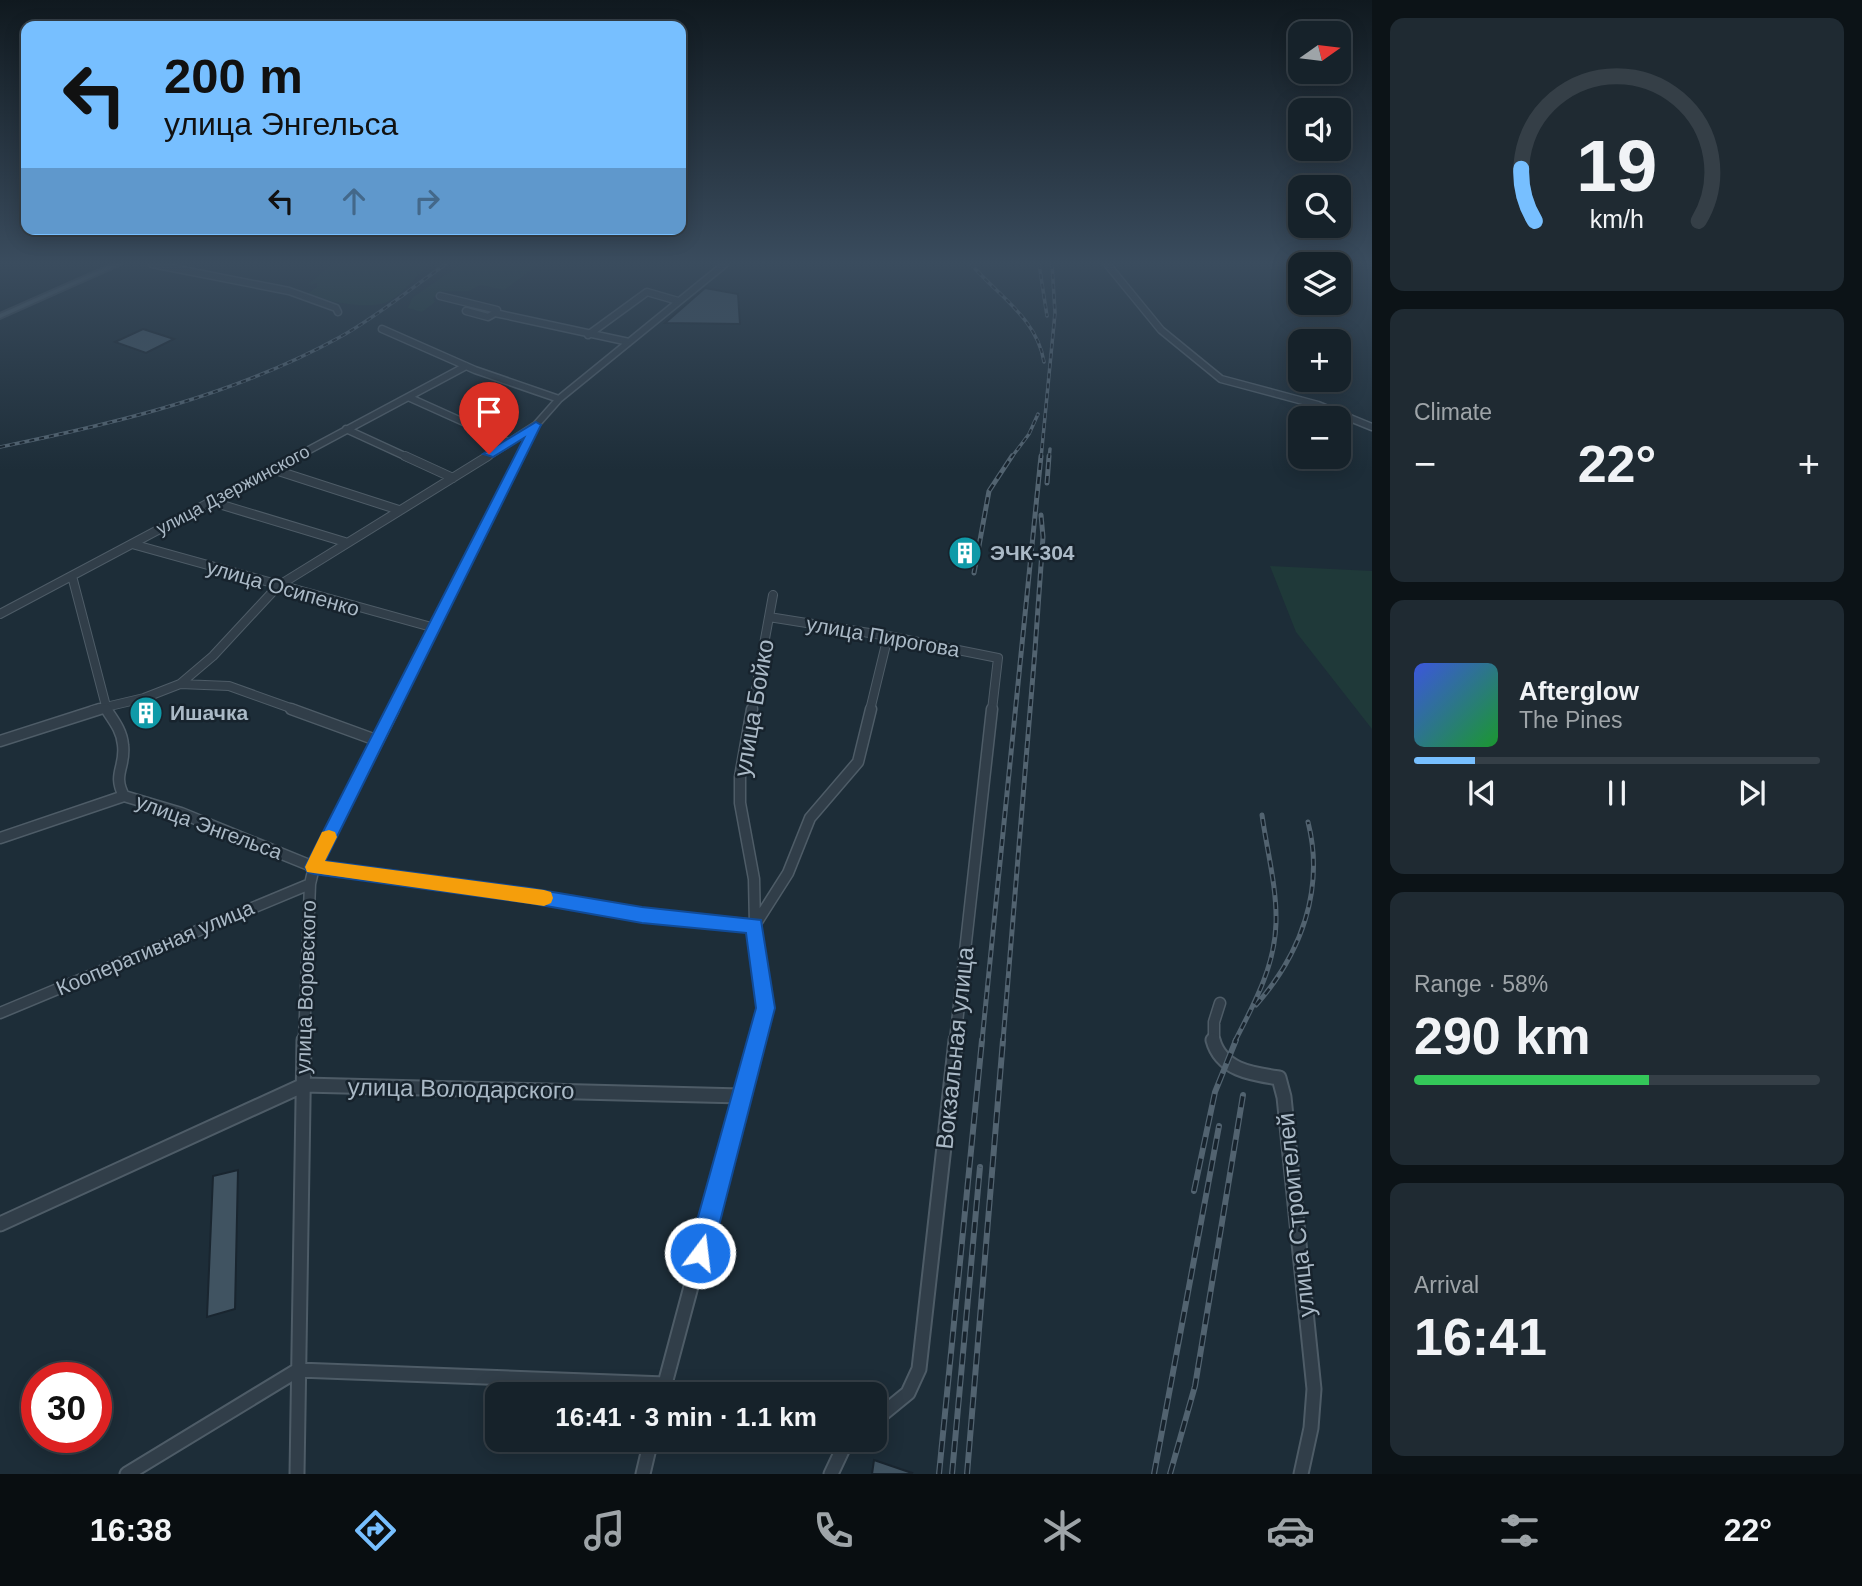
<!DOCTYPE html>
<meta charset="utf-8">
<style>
body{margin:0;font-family:Arial,sans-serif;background:#1f2a32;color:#f1f3f6;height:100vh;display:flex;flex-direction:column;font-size:26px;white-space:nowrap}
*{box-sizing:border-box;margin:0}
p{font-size:23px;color:#9ea4a8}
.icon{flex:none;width:38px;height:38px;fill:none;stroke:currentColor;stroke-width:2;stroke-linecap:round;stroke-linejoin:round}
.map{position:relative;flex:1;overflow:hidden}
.details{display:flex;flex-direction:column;gap:18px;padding:18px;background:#0c1317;width:490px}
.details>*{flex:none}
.top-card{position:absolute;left:21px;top:21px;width:665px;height:214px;border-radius:14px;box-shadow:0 4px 18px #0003,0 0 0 2px #353f47;background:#77bfff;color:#111;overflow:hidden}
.needle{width:46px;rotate:76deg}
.tools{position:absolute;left:1288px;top:21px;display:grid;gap:14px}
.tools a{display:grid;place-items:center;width:63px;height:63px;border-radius:14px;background:#16222a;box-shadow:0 4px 18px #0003,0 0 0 2px #353f47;font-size:35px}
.speed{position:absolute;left:21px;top:1362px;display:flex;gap:14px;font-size:35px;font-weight:700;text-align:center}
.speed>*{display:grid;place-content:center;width:91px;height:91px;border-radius:50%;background:#16222a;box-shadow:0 4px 18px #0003,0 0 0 2px #353f47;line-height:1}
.speed .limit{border:10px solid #d22;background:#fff;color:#111}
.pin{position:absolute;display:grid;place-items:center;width:60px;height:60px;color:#fff;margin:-72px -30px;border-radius:50% 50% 50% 0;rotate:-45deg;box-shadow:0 0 7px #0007}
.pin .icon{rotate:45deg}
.me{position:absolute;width:77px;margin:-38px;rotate:15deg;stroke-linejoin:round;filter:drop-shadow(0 0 5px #0008)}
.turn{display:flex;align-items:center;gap:24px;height:147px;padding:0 28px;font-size:32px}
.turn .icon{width:91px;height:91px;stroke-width:2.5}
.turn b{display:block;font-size:49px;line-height:60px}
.lanes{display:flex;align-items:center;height:66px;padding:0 28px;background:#0003;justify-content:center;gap:35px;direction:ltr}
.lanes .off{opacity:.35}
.big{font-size:52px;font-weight:700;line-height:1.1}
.details .widget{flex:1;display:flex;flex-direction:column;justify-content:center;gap:10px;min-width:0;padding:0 24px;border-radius:14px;background:#1f2a32}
.details .dial{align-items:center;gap:0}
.dial svg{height:182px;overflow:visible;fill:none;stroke:#353f47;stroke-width:7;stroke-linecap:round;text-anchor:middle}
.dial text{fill:#f1f3f6;stroke:none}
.song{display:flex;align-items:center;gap:21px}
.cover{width:84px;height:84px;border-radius:10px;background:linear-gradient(135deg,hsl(230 70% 55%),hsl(130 70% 35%))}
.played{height:7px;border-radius:4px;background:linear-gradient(90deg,#77bfff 15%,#353f47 15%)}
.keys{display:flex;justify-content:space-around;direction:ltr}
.heat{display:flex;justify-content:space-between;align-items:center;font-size:38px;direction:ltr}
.charge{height:10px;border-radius:5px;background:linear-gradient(90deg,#34c759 58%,#353f47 0)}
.trip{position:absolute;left:485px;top:1382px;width:402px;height:70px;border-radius:14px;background:#16222a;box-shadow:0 4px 18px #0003,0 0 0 2px #353f47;font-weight:700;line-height:70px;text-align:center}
.tab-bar{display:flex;height:112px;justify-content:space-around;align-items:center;background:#090e11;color:#9ea4a8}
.tab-bar .icon{width:49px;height:49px}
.tab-bar .on{color:#77bfff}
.tab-bar b{font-size:32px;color:#f1f3f6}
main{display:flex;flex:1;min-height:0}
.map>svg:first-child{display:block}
</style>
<main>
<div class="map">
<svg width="1372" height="1474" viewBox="0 0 1372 1474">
<rect width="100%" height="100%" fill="#1d2d38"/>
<!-- green -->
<path fill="#1f3939" d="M333,264H430C417,275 403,294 389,301C370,311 326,301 307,294L317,287V283L306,286Z
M461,264H540L504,290L480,285L469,291H442L433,298L435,302L422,312L408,308L412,298Z
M1270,566L1372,571V729L1296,632Z"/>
<!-- building -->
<path fill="#405361" stroke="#19252f" stroke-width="2" d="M705,288L738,294L740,324L665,323Z
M143,329L174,339L146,353L115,342Z
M962,538L973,540L969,568L958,566Z
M155,701L160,718L138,727L131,708Z
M238,1170L235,1309L207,1317L213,1176Z
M874,1460L912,1473L911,1474H872Z"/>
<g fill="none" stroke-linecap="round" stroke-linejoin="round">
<defs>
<path id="minor-far3" d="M152,264L289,291L336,308L338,312
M1107,264L1161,330L1221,379L1318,405L1372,427
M440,296L497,310L495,313L629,342
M466,311L488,317L495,313
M382,329L475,370L559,399
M588,335L647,292L678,301
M408,397L508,442
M346,429L409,458
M294,458L466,366
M485,458L536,425
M520,458L536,425L559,399L725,264"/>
<path id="minor-far2" d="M405,456L453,478
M272,469L399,510
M209,501L345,542
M132,544L435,628
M72,576L107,710
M0,614L297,456
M769,617L888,636L998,658L992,710
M180,684L229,686L296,710
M93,710L144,698L180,684L213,656L278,586L488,456
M393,710L520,456
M752,710L773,595
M870,710L888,636"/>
<path id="minor-far1" d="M106,709C114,721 122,731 123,745C126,767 112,774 124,796
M291,709L376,740
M752,709L740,777V803L754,879L755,925L765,1008L756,1041
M0,741L100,709
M0,838L124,796L181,813L314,867L529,895L642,915L755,925L788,873L810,818L858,762L871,709
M0,1013L310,884
M304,1041L310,884L314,867L394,709
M955,1041L992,709
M1214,1041V1022L1220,1003"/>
<path id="minor" d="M1213,1040C1221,1070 1252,1074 1279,1078L1284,1097L1314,1389L1311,1428L1301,1474
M0,1224L304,1085L742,1096
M662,1395L757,1040
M875,1420L908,1393L919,1369L956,1040
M127,1474L298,1370L665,1384
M297,1474L304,1040
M643,1474L651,1440
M831,1474L847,1440"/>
<path id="major" d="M113,264H121L0,318V314Z"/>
</defs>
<!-- minor-far3 casing -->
<use href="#minor-far3" stroke="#4e5c67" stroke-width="9"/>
<!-- minor-far2 casing -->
<use href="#minor-far2" stroke="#4e5c67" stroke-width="10"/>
<!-- minor-far1 casing -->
<use href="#minor-far1" stroke="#4e5c67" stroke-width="13"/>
<!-- minor casing -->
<use href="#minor" stroke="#4e5c67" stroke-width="17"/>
<!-- major casing -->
<use href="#major" stroke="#3d4a55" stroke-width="4"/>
<!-- minor-far3 -->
<use href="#minor-far3" stroke="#313e49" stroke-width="6"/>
<!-- minor-far2 -->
<use href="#minor-far2" stroke="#313e49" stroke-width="8"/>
<!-- minor-far1 -->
<use href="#minor-far1" stroke="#313e49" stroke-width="10"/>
<!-- minor -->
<use href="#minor" stroke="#313e49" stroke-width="13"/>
<!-- major -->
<use href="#major" fill="#4e5e69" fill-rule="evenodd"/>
<defs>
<path id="rail-far2" d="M971,264C998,296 1037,318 1044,362
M1039,264L1047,316
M0,447C117,423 235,395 340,337C378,316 411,288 446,264
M1011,458L1029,434L1038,414
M1041,458L1055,313L1052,264
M1049,458L1050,449"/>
<path id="rail-far1" d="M1047,483L1049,456
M974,573L989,491L1012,456
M1256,1005C1301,954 1325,889 1308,822
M982,1041L1041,456
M1003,1041L1035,650L1043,537L1041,515
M1235,1041C1254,1004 1275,966 1276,923C1277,887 1267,851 1262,815"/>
<path id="rail" d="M1194,1191L1215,1092L1236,1040
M939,1474L982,1040
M952,1474L980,1167
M967,1474L1003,1040
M1154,1474L1219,1126
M1170,1474L1195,1386L1243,1095"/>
</defs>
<!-- rail-far2 casing -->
<use href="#rail-far2" stroke="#526370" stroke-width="3.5"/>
<!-- rail-far1 casing -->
<use href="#rail-far1" stroke="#526370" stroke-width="5"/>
<!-- rail casing -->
<use href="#rail" stroke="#526370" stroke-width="6"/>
<!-- rail-far2 -->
<use href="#rail-far2" stroke="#17232d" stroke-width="2" stroke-dasharray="5" stroke-linecap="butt"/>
<!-- rail-far1 -->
<use href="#rail-far1" stroke="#17232d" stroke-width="2.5" stroke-dasharray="7" stroke-linecap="butt"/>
<!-- rail -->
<use href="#rail" stroke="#17232d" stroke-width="3.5" stroke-dasharray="11" stroke-linecap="butt"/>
</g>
<!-- sky -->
<linearGradient id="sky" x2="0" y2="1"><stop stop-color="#10191f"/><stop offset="0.56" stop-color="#3a4c5e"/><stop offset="1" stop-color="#3a4c5e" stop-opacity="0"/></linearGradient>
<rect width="1372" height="470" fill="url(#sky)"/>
<!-- route -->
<path fill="#1a73e8" stroke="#114b97" stroke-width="2" d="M536,422L541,425L325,861L529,888L642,907L761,920L775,1008L712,1253L708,1262L700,1265L692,1262L688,1253L756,1008L746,933L642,923L529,903L314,874L307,872L305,867L524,438L493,457L483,454Z"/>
<!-- slow -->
<path fill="#f59e0b" d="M329,830L335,832L337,837L325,861L544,890L551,892L553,898L551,903L544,906L307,872L305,867L322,832Z"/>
<!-- icons -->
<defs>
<symbol id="building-disc" viewBox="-11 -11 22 22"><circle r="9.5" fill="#0f9aa8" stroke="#17232d"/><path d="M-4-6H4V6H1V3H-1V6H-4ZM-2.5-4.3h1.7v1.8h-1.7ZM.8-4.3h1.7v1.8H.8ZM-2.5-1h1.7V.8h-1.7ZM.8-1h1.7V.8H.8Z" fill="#fff"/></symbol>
</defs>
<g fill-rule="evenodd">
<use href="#building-disc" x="946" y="534" width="38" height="38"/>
<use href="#building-disc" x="127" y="694" width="38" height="38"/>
</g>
<g text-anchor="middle" stroke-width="5" stroke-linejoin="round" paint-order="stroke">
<!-- far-street labels -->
<g font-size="18" fill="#aab9c6" stroke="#17232d">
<text transform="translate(233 490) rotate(-28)" y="6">улица Дзержинского</text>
</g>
<!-- poi labels -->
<g font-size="21" font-weight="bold" fill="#aab9c6" stroke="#17232d" text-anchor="start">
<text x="990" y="560">ЭЧК-304</text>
<text x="170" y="720">Ишачка</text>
</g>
<!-- street labels -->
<g font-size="21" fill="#aab9c6" stroke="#17232d">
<text transform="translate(283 588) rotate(16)" y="7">улица Осипенко</text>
<text transform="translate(883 637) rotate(10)" y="7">улица Пирогова</text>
<text transform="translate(209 827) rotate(20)" y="7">улица Энгельса</text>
<text transform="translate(155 948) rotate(-23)" y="7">Кооперативная улица</text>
<text transform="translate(306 987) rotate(-88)" y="7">улица Воровского</text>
</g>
<!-- near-street labels -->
<g font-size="24" fill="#aab9c6" stroke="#17232d">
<text transform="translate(754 708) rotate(-80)" y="8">улица Бойко</text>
<text transform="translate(955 1048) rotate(-84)" y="8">Вокзальная улица</text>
<text transform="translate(461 1089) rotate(1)" y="8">улица Володарского</text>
<text transform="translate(1296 1215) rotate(-96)" y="8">улица Строителей</text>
</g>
</g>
</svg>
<div class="tools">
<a><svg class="needle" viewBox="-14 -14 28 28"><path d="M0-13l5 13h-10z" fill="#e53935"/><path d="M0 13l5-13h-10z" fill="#9ea4a8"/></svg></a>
<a><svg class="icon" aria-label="sound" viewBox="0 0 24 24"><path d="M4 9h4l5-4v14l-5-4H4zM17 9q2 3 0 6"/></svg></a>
<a><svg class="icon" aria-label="search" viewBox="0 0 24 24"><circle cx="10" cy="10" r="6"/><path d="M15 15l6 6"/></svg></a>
<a><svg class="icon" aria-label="layers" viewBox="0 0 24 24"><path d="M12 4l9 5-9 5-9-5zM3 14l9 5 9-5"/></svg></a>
<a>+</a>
<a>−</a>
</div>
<div class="speed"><div class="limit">30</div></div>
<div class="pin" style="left:489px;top:454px;background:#d93025"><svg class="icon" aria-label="arrive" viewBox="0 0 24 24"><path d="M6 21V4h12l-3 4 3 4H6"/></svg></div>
<svg class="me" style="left:700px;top:1253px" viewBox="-20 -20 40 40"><circle r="17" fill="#1a73e8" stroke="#fff" stroke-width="3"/><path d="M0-11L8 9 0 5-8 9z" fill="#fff"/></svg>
<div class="trip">16:41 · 3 min · 1.1 km</div>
<div class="top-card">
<div class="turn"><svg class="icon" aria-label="left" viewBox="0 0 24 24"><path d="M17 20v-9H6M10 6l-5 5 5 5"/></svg><div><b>200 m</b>улица Энгельса</div></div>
<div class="lanes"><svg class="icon" aria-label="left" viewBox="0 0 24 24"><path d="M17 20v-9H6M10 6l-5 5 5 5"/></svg><svg class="icon off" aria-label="ahead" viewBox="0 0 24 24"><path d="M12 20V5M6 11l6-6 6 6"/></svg><svg class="icon off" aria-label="right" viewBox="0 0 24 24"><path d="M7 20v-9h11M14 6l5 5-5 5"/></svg></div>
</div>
</div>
<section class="details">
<div class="widget dial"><svg viewBox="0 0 100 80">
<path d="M14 69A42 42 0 1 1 86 69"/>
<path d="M14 69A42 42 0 0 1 8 46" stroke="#77bfff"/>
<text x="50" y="56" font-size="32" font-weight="700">19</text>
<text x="50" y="72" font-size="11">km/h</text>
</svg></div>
<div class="widget"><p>Climate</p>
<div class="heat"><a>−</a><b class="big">22°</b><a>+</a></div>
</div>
<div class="widget">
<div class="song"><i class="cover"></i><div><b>Afterglow</b><p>The Pines</p></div></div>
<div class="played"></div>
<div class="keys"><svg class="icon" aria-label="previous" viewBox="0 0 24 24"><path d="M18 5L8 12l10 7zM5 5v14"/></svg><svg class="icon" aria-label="pause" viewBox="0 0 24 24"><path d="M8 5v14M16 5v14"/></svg><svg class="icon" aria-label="next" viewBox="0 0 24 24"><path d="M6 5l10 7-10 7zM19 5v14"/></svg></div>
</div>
<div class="widget"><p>Range · 58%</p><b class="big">290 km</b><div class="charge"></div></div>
<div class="widget"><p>Arrival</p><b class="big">16:41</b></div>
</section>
</main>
<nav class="tab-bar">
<b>16:38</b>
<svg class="icon on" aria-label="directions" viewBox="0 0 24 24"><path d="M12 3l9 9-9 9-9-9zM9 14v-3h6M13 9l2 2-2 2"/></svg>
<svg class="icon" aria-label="music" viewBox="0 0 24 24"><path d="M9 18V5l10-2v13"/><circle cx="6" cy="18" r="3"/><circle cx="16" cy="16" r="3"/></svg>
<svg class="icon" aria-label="phone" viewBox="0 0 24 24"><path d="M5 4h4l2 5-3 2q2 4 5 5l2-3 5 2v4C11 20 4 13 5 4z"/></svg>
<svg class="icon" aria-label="climate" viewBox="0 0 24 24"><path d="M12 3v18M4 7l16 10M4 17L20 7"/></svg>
<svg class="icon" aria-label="car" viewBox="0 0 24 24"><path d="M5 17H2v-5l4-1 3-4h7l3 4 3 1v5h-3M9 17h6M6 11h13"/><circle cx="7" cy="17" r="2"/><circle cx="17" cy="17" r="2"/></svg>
<svg class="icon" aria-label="filters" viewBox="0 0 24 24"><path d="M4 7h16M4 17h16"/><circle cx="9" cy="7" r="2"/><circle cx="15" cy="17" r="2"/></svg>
<b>22°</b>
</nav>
